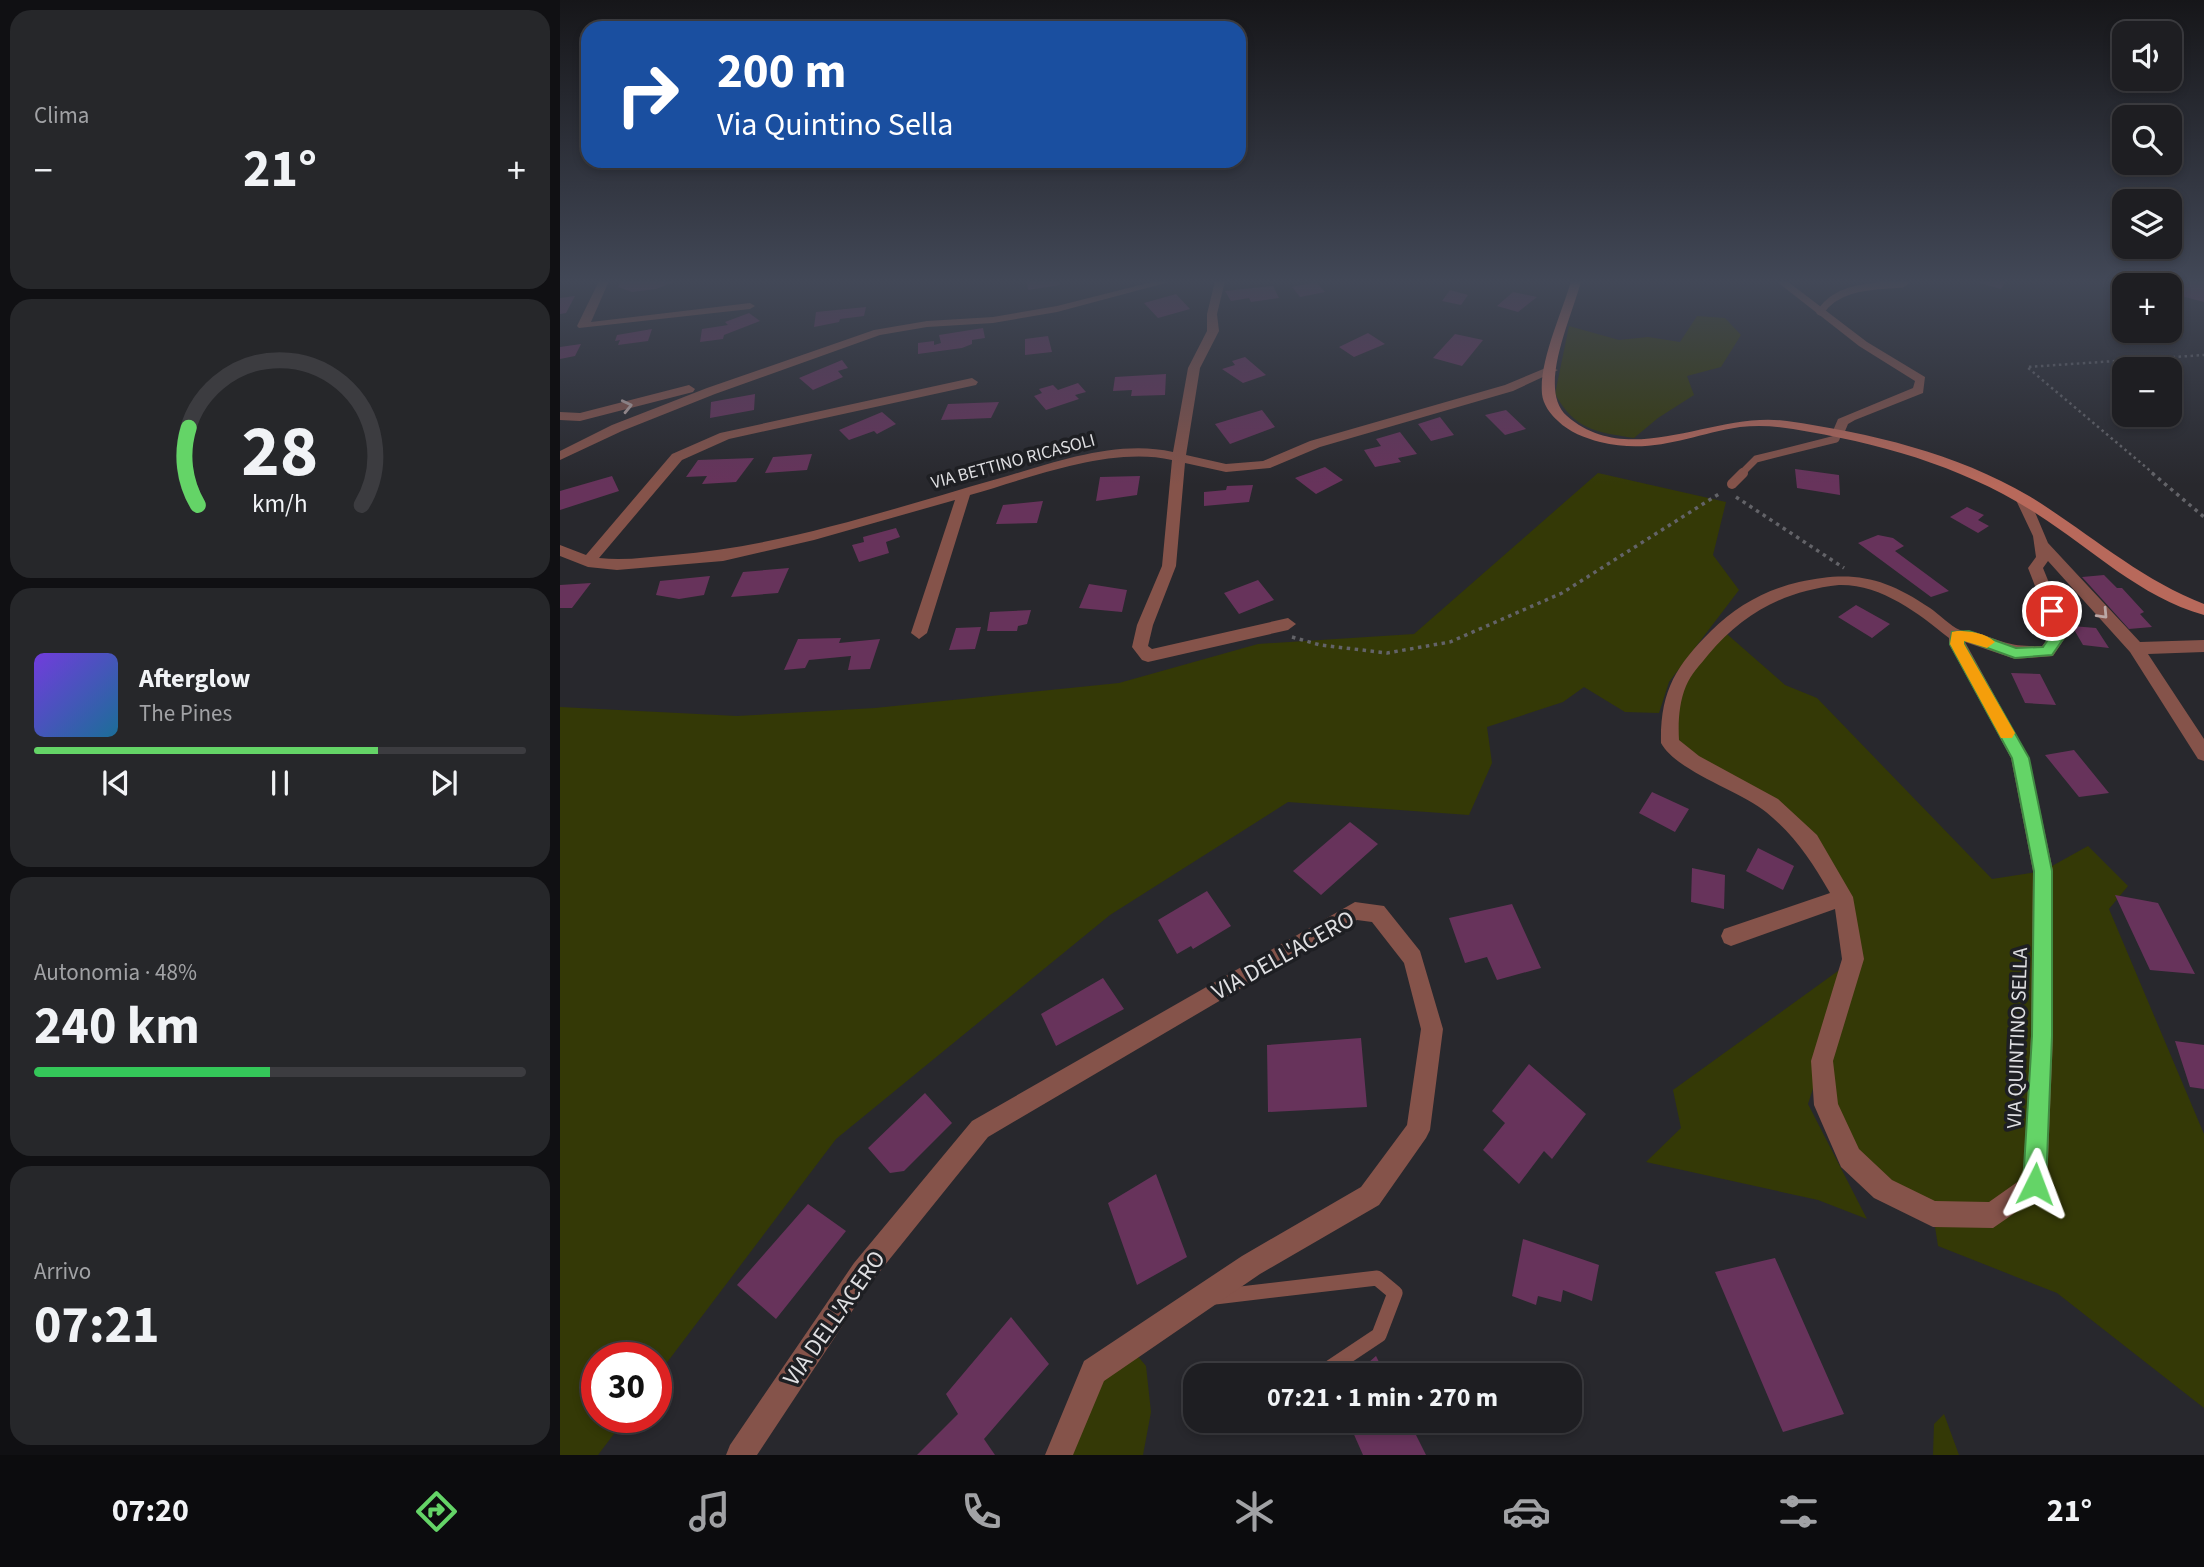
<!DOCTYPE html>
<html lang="it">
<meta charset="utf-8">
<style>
body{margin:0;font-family:"Source Sans 3",sans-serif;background:#26272a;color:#f1f3f6;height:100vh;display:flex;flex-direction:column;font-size:26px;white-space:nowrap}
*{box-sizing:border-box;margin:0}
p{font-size:23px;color:#a1a2a5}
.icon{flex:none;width:38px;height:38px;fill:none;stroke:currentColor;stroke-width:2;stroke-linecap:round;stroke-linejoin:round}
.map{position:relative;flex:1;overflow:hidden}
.panel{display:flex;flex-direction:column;gap:10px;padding:10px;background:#101013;width:560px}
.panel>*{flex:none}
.top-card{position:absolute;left:21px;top:21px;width:665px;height:147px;border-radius:21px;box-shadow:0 4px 10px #0003,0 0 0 2px #3c3c40;background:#1a4fa0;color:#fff;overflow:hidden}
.fabs{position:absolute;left:1552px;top:21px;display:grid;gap:14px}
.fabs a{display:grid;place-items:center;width:70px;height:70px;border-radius:14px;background:#1e1e22;box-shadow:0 4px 10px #0003,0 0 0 2px #3c3c40;font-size:35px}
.speed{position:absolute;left:21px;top:1342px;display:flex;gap:14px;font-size:35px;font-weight:700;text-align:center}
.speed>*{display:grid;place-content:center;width:91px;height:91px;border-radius:50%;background:#1e1e22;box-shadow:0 4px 10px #0003,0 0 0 2px #3c3c40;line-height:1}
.speed .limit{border:10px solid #d22;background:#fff;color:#111}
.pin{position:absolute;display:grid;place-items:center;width:60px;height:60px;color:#fff;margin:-30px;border:4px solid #fff;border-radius:50%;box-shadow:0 2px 7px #0007}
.me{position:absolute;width:77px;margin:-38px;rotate:3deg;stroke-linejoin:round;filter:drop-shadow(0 0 5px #0008)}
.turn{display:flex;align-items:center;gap:24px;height:147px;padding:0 21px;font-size:32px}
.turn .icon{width:91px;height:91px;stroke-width:2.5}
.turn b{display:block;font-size:49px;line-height:60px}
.big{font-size:52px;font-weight:700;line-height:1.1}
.panel .card{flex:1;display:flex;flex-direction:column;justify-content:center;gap:10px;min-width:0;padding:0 24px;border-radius:21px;background:#26272a}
.panel .dial{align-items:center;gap:0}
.dial svg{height:182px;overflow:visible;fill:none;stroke:#3c3c40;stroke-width:7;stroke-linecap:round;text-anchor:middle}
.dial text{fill:#f1f3f6;stroke:none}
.song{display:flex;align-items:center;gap:21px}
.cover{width:84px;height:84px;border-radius:10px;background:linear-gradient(135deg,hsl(260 70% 55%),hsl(200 70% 35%))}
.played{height:7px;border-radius:4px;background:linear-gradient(90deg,#64d467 70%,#3c3c40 70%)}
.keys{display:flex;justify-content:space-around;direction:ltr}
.heat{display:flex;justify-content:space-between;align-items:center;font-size:38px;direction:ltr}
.charge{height:10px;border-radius:5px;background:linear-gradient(90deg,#34c759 48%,#3c3c40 0)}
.trip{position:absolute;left:623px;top:1363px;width:399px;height:70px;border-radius:21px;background:#1e1e22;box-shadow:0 4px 10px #0003,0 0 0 2px #3c3c40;font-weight:700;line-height:70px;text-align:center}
.dock{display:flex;height:112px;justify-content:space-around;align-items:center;background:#0c0c0e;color:#a1a2a5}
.dock .icon{width:49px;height:49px}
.dock .on{color:#64d467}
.dock b{font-size:32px;color:#f1f3f6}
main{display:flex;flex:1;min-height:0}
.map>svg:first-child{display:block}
</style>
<main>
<section class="panel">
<div class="card"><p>Clima</p>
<div class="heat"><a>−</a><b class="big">21°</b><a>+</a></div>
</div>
<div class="card dial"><svg viewBox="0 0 100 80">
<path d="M14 69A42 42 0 1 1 86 69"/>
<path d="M14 69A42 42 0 0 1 10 35" stroke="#64d467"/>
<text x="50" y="56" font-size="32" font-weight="700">28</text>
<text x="50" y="72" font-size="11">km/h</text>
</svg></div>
<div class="card">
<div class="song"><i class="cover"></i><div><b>Afterglow</b><p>The Pines</p></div></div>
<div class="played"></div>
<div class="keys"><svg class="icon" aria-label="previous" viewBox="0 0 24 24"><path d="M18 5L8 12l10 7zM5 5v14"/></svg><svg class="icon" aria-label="pause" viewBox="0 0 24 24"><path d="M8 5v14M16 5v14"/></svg><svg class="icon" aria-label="next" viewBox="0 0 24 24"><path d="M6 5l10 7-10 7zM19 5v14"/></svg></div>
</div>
<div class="card"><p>Autonomia · 48%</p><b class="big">240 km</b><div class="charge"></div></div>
<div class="card"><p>Arrivo</p><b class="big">07:21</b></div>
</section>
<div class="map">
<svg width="1644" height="1455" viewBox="0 0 1644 1455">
<rect width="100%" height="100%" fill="#28282d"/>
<!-- green -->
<path fill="#343906" d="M1137,316L1165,318L1181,335L1161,367L1127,376L1134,395L1098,418L1074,438C1036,432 1015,430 995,394L1009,326L1059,340L1088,337L1120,342Z
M1038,473L1166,502L1153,555L1179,590L1109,682L1099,713L1065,712L1024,687L1003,702L927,727L932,763L909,815L728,802L550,915L276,1139L96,1377V1358H37V1418H66L38,1455H0V707L177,716L315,708L559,683L698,644L854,634Z
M1160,628L1225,685L1257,698L1432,879L1483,871L1528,846L1568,886L1549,909L1644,1134V1408L1497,1293L1378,1246L1373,1214L1290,1158L1261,1064L1248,1104L1307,1219L1258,1200L1086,1162L1121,1128L1113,1090L1289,963L1290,946L1250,841L1110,743L1122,676Z
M570,1347L586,1366L591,1412L583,1455H499L534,1371Z
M1384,1414L1399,1455H1373L1374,1424Z"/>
<!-- building -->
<path fill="#67335b" d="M61,281L87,282L116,281L96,289L72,292L58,287Z
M467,281H499L500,285L468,290Z
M1414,281H1446L1441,289Z
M1565,281H1644V302L1610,293V285H1579Z
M756,282L765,292L740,297L732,287Z
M713,286L719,298L691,302L689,298L671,301L665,291Z
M890,290L908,295L901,305L882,301Z
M953,292L977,297L958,312L937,306Z
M616,294L630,309L598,318L584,303Z
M15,296L6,313L0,314V298Z
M306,307L304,316L280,319L279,322L254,327L256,312Z
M189,313L200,321L164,335L163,339L140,342L142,329L168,325L165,322Z
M423,328L425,338L412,340V344L402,348L358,354V343L374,341V345L381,343L379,335Z
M92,329L88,341L58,345L60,340L55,341L57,335Z
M808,333L825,344L794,357L779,347Z
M895,334L923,340L902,366L873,358Z
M488,336L492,352L465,355V339Z
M21,344L15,356L0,359V347Z
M685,357L706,375L683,383L662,369L675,365L672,361Z
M282,360L288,368L278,371L283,377L253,390L239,378Z
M606,374L605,395L571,396L572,390L553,391L555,377Z
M518,383L526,392L515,395L519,399L486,410L474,396L482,393L479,389L493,385L498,390Z
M195,394L194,410L150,418L151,402Z
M439,402L431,418L381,420L388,404Z
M702,410L715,427L670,444L655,424Z
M946,410L966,429L945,435L925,415Z
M322,412L336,424L317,434L314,431L289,440L279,430Z
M880,417L894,435L871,441L858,424Z
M840,432L857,454L838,458L841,462L815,467L804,450L821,446L816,439Z
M252,454L247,470L205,473L213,457Z
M194,458L176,482L142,484L147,476L126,477L138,460Z
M765,467L783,480L756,494L735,478Z
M1235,469L1279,475L1280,495L1237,488Z
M52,476L59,491L0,510V491Z
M580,476L577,495L536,501L540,477Z
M693,485L689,502L644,506V492L666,490L667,486Z
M483,501L477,523L436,524L443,505Z
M1407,507L1424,515L1418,520L1429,526L1418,533L1390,517Z
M336,528L340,537L326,542L329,553L299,562L292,545L304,542L303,537Z
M1318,535L1333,538L1344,546L1335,551L1389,591L1371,597L1298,543Z
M229,568L218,593L171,597L183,572Z
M1544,575L1557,588H1562L1584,612L1580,614L1592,627L1569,629L1522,577Z
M150,576L144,595L119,599L96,595L100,581Z
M698,580L714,600L679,614L664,593Z
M31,583L12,608H0V585Z
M529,584L567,590L562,612L519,608Z
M1296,605L1330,624L1312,638L1278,617Z
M471,610L467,624L458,626L457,631H427L430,612Z
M1512,626L1536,628L1549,648L1523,645Z
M421,627L415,649L389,650L396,628Z
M281,638L279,643L320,639L310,669L288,670L291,656L249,660L245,668L224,670L238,639Z
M1451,673L1480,674L1496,705L1465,703Z
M1514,750L1549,793L1519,797L1485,755Z
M1092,792L1129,809L1115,832L1079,813Z
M790,822L818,844L761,895L733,871Z
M1198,848L1234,866L1223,890L1186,871Z
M1132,868L1165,875L1164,909L1131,902Z
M647,891L671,926L633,949L631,946L617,954L598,920Z
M1555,895L1598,903L1635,974L1590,970Z
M952,904L981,968L937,980L927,957L905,963L889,918Z
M543,978L564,1009L496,1046L481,1014Z
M801,1038L807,1107L708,1112L707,1045Z
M1615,1041L1644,1045V1089L1630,1087Z
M969,1064L1026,1114L992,1159L984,1151L959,1184L923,1150L945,1123L932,1111Z
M365,1093L392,1123L344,1171L330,1173L308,1148Z
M596,1174L627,1257L577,1285L548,1203Z
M248,1204L286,1231L216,1319L177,1285Z
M963,1239L1039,1265L1032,1301L1003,1290L1001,1302L978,1296L976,1305L952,1296Z
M1215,1258L1284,1414L1223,1432L1155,1272Z
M451,1317L489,1364L424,1439L435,1455H357L398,1414L386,1394Z
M816,1356L826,1376H793Z
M788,1421H849L866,1455H803Z"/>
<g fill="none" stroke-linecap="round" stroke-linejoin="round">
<!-- path-far1 -->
<path stroke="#636368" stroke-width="2.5" stroke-dasharray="2.5 3.5" stroke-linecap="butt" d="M1594,474L1467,367L1644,355"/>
<!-- path -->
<path stroke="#636368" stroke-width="3.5" stroke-dasharray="3.5 4.5" stroke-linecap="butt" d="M1592,473L1644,517
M1176,497L1284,568
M732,637L760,645L827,653L890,642L1002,593L1162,492"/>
<!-- lane-far2 -->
<path stroke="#85534a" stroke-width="7" d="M1260,312C1279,285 1312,287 1342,284L1346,281
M1181,474L1196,459L1276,439L1278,433"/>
<!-- lane-far1 -->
<path stroke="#85534a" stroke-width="10" d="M1172,484L1183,473"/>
<!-- lane -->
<path stroke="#85534a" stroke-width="15" d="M655,1297L817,1278L835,1293L819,1335L762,1373"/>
<!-- street -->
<path fill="#85534a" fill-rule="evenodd" d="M39,281H49L31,322L190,303L195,306L190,309L19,328L17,326Z
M596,281H613L497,312L433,323L367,327L320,335L155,394L62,431L0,460V451L52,425L147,388L314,330L367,321L433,317L497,306Z
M655,281H665L657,314L659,331L640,368L626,455L666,464L703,461L750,441L945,385L988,367L998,370L953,391L760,447L710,468L666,472L625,463L616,566L593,625L588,646L592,649L728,618L736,624L728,630L588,662L582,660L572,647L577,625L602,566L612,460C550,446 470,478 410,495L367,633L359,639L351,633L395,500L254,540L163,561L57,570L28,567L0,556V545L26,555L112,454L160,433L412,378L418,382L416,385L169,439L122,460L39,558C64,561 88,557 113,555C224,546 331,509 437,479C493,463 556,439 613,452L628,368L647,331V314Z
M1216,281H1227L1307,342L1365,377L1363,393L1295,420L1288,424L1283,436H1273L1272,433L1278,419L1353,388L1355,381L1299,346Z
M129,385L135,389L133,392L20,421L0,420V412L20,413Z
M1462,494L1469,498L1488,543L1580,642L1644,640V652L1588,654L1644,739V761L1638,759L1570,652L1488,561L1483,568L1509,632L1493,656L1455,659L1405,642L1469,758L1493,871V1036L1487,1184L1484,1193L1433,1228L1373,1227L1314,1198L1281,1167L1254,1105L1251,1061L1282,959L1275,909L1171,946L1164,943L1161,936L1164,929L1270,893C1251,860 1235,836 1206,812C1180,791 1116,771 1101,743C1100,691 1116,666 1151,631C1176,606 1205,590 1239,582C1293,570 1324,577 1370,608C1379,614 1390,626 1400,630C1404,632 1411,631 1415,632C1444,642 1451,647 1482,646L1493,632L1468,568L1476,557L1473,536L1455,498ZM1279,585C1321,584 1358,613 1389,638V644L1451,758L1473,871L1471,1036L1463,1178L1429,1202L1375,1201L1332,1180L1299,1149L1278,1104L1273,1061L1304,959L1293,897L1257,835L1218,799L1139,756L1119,740C1118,722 1119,703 1126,686C1131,674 1140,665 1148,655C1183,613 1224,591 1279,585Z
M795,902L824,906L860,951L883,1029L870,1130L866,1138L819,1205L700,1274L544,1381L513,1455H485L524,1361L682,1256L801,1187L847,1125L861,1029L844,963L812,922L797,920L428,1137L312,1281L197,1455H166L170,1445L294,1263L412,1121Z"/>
<!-- secondary -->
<path fill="#b8695b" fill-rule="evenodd" d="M1011,281H1021C1013,315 976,389 1007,416C1070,471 1155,410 1227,421C1310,433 1396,453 1469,496C1528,532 1579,579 1644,604V615C1580,597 1532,549 1477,514C1403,466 1319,443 1233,429C1216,426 1198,425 1180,427C1129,435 1094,455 1040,442C1025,438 1009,432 998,421C990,414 983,404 982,394C979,361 1002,313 1011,281Z"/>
</g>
<!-- one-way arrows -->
<defs><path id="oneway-chevron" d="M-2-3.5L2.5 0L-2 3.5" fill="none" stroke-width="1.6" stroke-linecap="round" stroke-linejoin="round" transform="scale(1.75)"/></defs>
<g stroke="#bba7a5">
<use href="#oneway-chevron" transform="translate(67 406) rotate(-13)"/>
<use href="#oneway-chevron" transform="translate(1543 614) rotate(47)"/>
</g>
<!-- sky -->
<linearGradient id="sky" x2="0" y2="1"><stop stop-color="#161619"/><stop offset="0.58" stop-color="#424857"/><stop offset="1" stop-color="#424857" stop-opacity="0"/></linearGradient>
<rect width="1644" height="485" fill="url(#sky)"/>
<!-- route -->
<path fill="#64d467" stroke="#418a43" stroke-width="2" d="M1492,606L1500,611L1508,632L1492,655L1455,658L1408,641H1404V644L1469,758L1492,871V1036L1486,1184L1483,1192L1475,1195L1467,1192L1463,1184L1472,1036L1474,871L1452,758L1390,644L1392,632L1409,631L1456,648L1483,647L1493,632L1485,611Z"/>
<!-- slow -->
<path fill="#f59e0b" d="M1397,631C1410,631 1426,633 1435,642L1427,648L1404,641V644L1455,733L1452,738H1441L1390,644L1392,632Z"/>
<g text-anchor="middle" stroke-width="7" stroke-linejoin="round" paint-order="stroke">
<!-- far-street labels -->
<g font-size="18" fill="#dfdfe2" stroke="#1e1f23">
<text transform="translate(453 461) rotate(-15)" y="6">VIA BETTINO RICASOLI</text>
</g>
<!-- street labels -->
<g font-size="21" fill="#dfdfe2" stroke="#1e1f23">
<text transform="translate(1457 1038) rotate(-88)" y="7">VIA QUINTINO SELLA</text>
</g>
<!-- near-street labels -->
<g font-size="24" fill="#dfdfe2" stroke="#1e1f23">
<text transform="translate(723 955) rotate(-29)" y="8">VIA DELL'ACERO</text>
<text transform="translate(274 1318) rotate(-55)" y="8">VIA DELL'ACERO</text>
</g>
</g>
</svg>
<div class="fabs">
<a><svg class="icon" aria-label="sound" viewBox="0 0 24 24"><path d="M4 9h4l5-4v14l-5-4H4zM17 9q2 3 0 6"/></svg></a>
<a><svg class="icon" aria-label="search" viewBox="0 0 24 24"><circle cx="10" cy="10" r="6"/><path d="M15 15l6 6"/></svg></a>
<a><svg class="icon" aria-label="layers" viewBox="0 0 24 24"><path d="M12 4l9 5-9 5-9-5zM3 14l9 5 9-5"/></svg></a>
<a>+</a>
<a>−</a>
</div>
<div class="speed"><div class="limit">30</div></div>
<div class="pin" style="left:1492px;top:611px;background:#d93025"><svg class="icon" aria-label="arrive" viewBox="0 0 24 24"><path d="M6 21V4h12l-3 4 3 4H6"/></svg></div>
<svg class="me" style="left:1475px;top:1184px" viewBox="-20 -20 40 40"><path d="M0-17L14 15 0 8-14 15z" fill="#64d467" stroke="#fff" stroke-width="4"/></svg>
<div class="trip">07:21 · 1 min · 270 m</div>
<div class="top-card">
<div class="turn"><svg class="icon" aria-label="right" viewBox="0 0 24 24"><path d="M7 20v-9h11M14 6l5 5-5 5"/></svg><div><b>200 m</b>Via Quintino Sella</div></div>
</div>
</div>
</main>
<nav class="dock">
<b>07:20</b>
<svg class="icon on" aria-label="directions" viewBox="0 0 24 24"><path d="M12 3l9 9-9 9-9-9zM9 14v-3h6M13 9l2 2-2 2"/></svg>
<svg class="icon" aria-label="music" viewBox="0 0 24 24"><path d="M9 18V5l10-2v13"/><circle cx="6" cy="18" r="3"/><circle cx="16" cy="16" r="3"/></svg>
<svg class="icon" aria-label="phone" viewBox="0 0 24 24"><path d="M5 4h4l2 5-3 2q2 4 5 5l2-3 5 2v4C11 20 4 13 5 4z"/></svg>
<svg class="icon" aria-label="climate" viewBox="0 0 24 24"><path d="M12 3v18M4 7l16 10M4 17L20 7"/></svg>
<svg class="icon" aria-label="car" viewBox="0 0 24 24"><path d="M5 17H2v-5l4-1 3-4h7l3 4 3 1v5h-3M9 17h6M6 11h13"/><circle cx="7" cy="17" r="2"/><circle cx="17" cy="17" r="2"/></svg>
<svg class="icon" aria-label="filters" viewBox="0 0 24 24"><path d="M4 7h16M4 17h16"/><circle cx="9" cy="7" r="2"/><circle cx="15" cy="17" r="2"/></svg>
<b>21°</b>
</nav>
